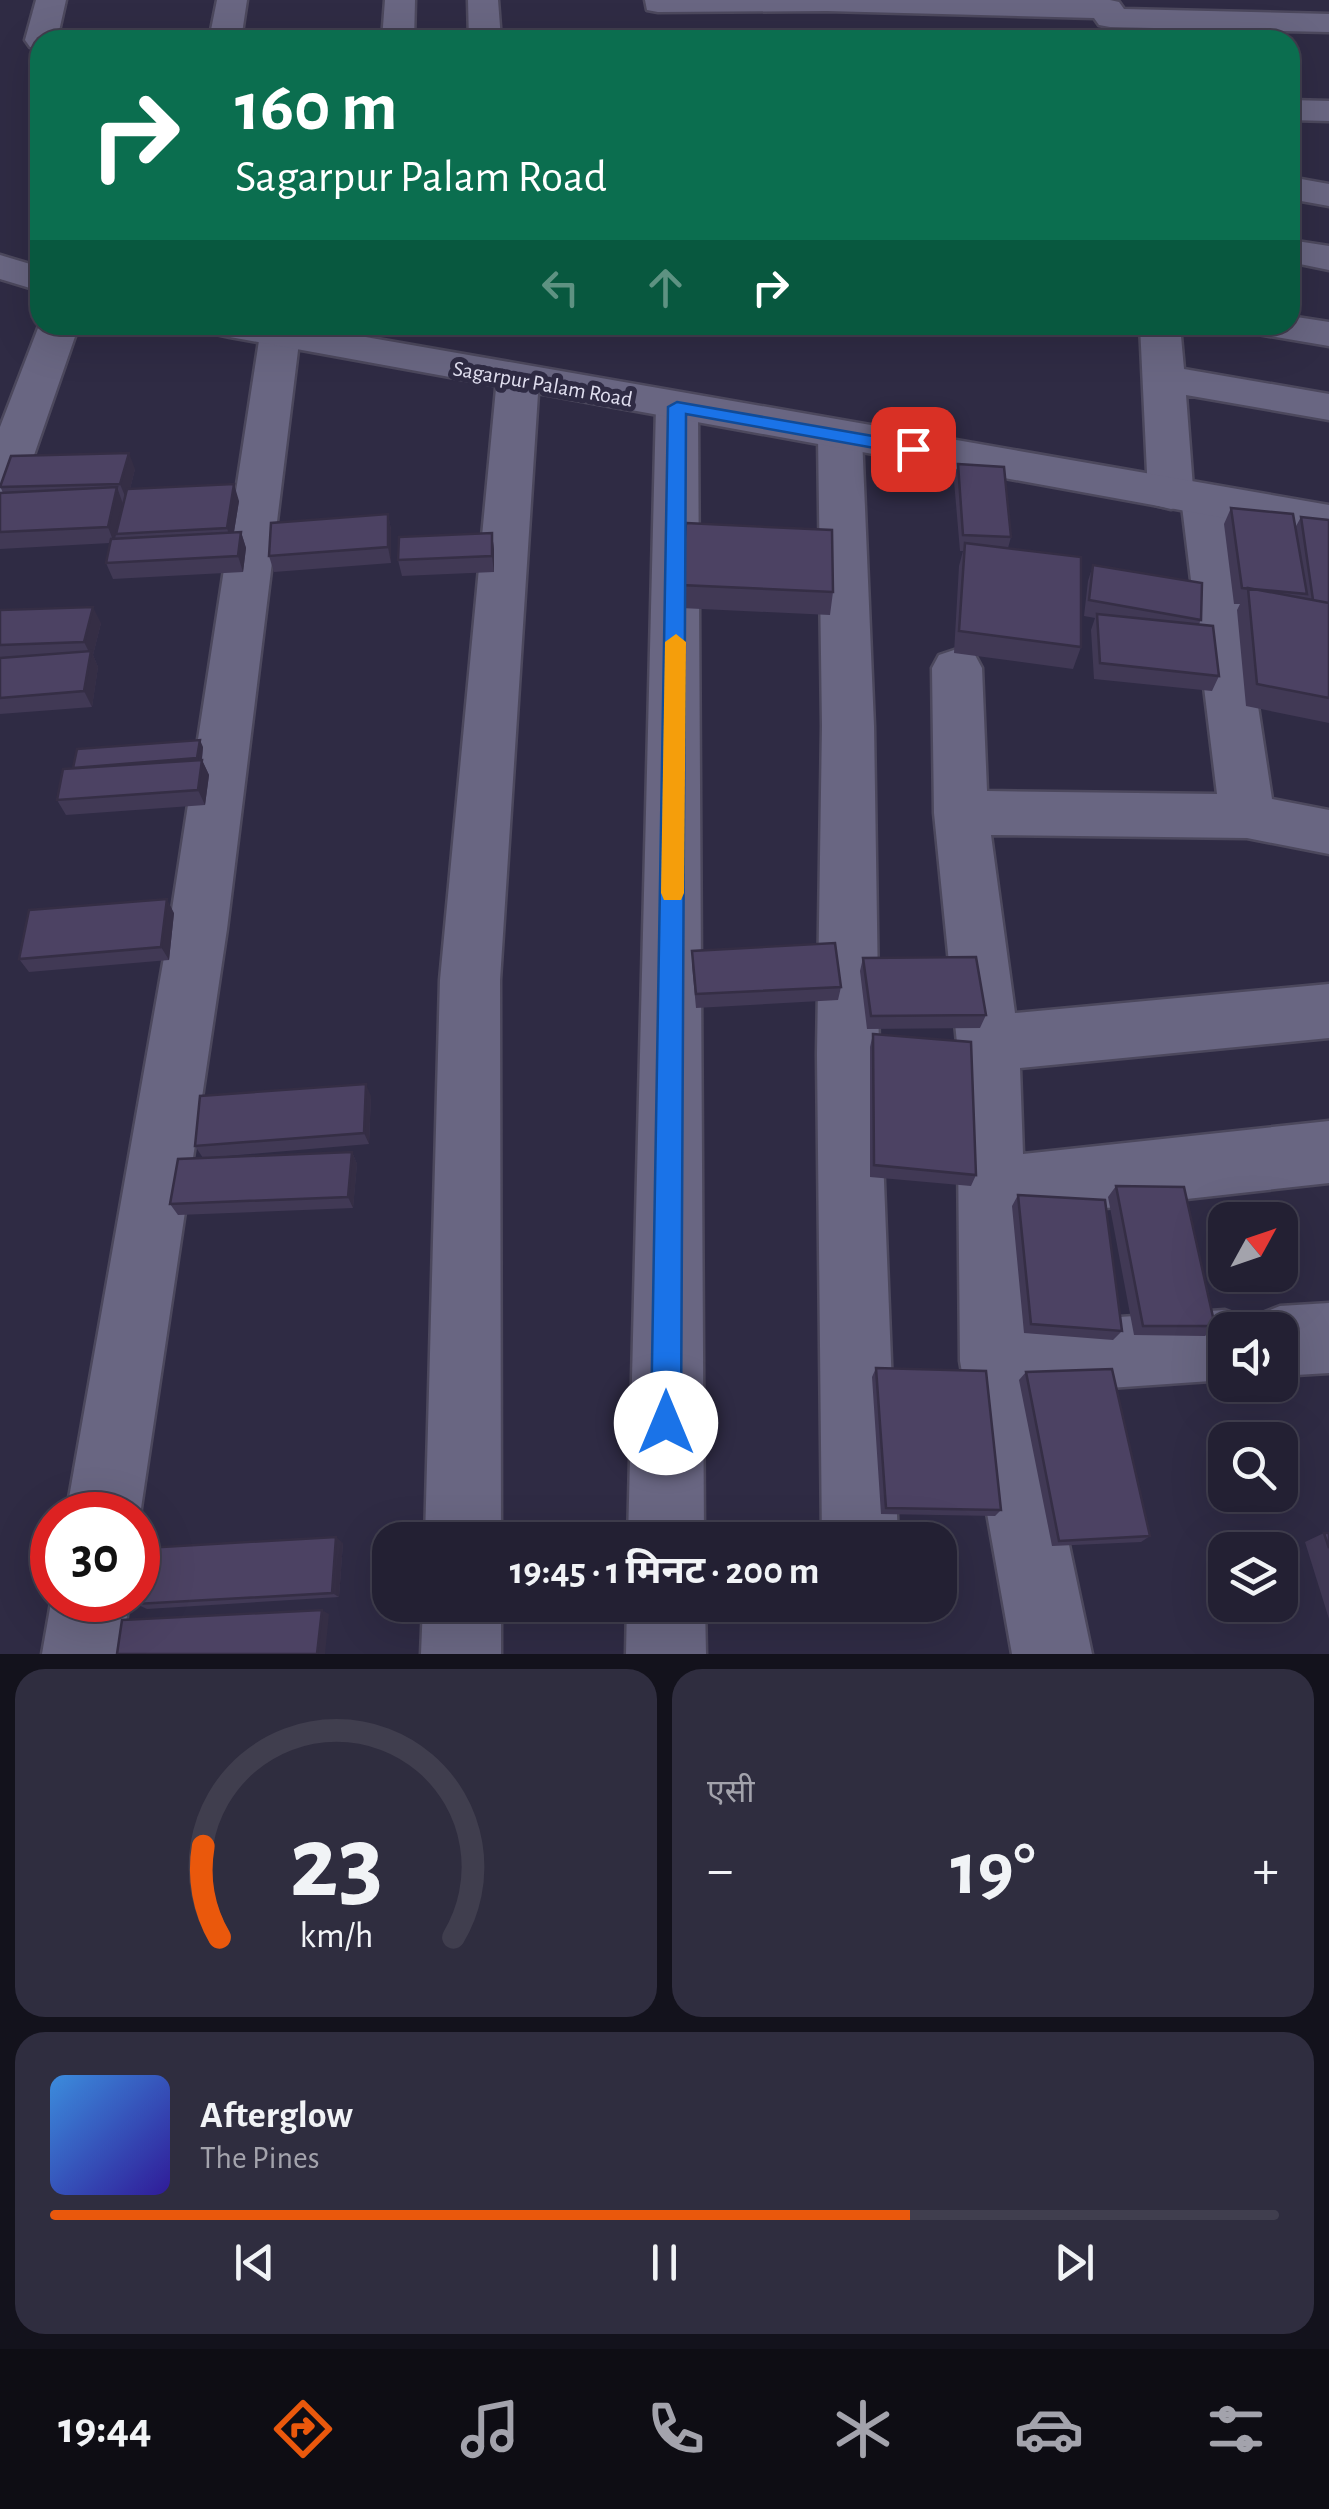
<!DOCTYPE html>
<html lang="hi">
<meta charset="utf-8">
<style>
body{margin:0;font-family:"Alegreya Sans","Noto Sans Devanagari",sans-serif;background:#2f2d3f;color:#f1f3f6;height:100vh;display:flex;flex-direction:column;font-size:38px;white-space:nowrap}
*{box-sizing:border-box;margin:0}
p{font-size:32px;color:#a3a3ac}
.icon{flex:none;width:55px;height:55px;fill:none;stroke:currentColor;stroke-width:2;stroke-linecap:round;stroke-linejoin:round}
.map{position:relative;height:1654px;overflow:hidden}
.side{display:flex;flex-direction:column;gap:15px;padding:15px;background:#13121c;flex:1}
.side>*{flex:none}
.guide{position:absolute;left:30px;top:30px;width:1270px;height:305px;border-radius:30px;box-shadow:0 10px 40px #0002,0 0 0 2px #403e4e;background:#0b6e4f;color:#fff;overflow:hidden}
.needle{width:65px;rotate:50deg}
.tools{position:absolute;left:1208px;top:1202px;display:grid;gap:20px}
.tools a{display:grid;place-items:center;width:90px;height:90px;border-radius:20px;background:#232033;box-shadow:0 10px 40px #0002,0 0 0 2px #403e4e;font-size:50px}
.speed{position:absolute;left:30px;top:1492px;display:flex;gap:20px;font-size:50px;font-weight:700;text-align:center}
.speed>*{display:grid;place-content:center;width:130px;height:130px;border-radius:50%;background:#232033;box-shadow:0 10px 40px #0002,0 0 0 2px #403e4e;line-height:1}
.speed .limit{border:15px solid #d22;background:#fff;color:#111}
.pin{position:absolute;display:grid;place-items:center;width:85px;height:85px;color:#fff;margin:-42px;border-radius:20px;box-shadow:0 5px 15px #0006}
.me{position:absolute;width:110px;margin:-55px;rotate:0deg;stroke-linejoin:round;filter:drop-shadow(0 0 8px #0008)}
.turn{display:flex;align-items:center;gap:35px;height:210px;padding:0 40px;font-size:45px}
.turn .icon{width:130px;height:130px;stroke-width:2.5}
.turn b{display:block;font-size:70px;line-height:85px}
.lanes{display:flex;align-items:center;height:95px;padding:0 40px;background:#0003;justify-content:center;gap:50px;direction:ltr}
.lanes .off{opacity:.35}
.big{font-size:75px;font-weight:700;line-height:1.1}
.side .card{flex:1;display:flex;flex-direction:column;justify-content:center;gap:15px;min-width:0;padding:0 35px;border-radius:30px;background:#2f2d3f}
.side .dial{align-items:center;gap:0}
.dial svg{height:260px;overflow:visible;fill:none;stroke:#403e4e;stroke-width:7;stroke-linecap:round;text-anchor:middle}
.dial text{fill:#f1f3f6;stroke:none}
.song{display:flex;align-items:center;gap:30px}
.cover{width:120px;height:120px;border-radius:15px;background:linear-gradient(135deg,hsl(210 70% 55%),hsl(250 70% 35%))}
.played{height:10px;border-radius:5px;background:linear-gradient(90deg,#ea580c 70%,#403e4e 70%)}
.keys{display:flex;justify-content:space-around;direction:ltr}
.heat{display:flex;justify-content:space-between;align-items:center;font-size:55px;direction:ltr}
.side .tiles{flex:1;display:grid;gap:15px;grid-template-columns:1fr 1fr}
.card:last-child{grid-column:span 2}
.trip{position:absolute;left:372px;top:1522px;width:585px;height:100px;border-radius:30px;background:#232033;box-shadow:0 10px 40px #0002,0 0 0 2px #403e4e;font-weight:700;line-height:100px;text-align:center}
.tabs{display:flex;height:160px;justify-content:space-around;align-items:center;background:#0e0d14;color:#a3a3ac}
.tabs .icon{width:70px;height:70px}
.tabs .selected{color:#ea580c}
.tabs b{font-size:45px;color:#f1f3f6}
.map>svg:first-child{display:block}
</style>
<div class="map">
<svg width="1329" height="1654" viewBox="0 0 1329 1654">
<rect width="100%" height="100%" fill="#2f2b44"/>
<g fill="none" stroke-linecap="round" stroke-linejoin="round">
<defs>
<path id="minor" d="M36,0H66L57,40H40V49L30,47L25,40Z
M217,0H247L241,40H209Z
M385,0H415L414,40H382Z
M468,0H498L501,40H469Z
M645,0H1110L1119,2L1124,9L1329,14V32L1110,27L1099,25L1094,18L827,11L658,12L647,10Z
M1290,100L1329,101V121L1290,120Z
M1290,177L1329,184V206L1290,199Z
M1290,240L1329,246V270L1290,262Z
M1290,316L1329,322V346L1258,334L1252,325H1290Z
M40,323L79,325L23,487L16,498L0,502V427Z
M266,325H294L300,334L227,929L140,1515L138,1522V1515H66L169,929L260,334Z
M1140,325H1180L1184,369L1329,394V420L1186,395L1193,488L1204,485L1220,489L1227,500L1272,799L1329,810V854L1247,838L991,835L1015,1013L1329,984V1038L1020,1068L1023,1154L1329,1121V1183L1025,1217L1029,1323L1225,1310L1250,1320L1252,1325L1255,1316L1280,1306L1329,1303V1373L1280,1376V1330H1225V1380L1037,1393L1092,1654H1012L960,1361L957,1043L934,813L932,668L939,655L957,649L975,655L982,668L987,791L1217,794L1182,506L1171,509L1155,505L1148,494Z
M518,365L533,369L539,378L500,980L501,1540H425L440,980L497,378L503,369Z
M677,394L692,397L698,407L704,1540H628L656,407L662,397Z
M840,422L855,426L862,436L874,726L879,1054L898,1540H822L817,1054L822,726L818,436L825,426Z
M52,1597L129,1600L122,1654H42Z
M423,1605H501V1654H421Z
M627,1605H705L706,1654H626Z"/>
<path id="tertiary" d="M0,255L40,267V291L0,279Z
M210,325H297L1329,505V537L230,337L216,334Z"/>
</defs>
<!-- minor casing -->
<use href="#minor" stroke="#4c485d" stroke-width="5"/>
<!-- tertiary casing -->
<use href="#tertiary" stroke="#4c485d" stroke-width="5"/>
<!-- minor -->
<use href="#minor" fill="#696682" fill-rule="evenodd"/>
<!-- tertiary -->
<use href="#tertiary" fill="#696682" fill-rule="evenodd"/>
</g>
<!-- wall -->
<path fill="#413955" d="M958,464L1011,537L1008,548L1081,647L1073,669L954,653L959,566L963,551H960L954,481Z
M135,469L130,489L239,501L234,532H241L246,548L243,572L113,579L106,563L110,543L0,549V493H3L0,486Z
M1231,508L1295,528L1301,517L1329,520V723L1246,706L1237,610L1240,604H1234L1224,524Z
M388,514L391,530V563L274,572L269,556Z
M492,533L494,550V572L402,576L398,560Z
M1093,565L1201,620L1199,624L1219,676L1212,691L1094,679L1091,630L1095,618L1084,616L1088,581Z
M681,585L833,592L830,615L681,608Z
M0,610L101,623L93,655L98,667L92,707L0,714Z
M203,747L202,760L209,775L205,805L66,815L57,800Z
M174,913L169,960L29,972L19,959Z
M692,951L841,987L838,1000L696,1008L692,965Z
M863,958L986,1015L980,1028L867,1029L860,971Z
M873,1034L976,1175L971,1186L870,1177V1047Z
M371,1096L369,1144L203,1158L195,1146Z
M352,1152L357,1164L353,1208L178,1215L170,1204Z
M1116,1186L1215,1326L1205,1336L1134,1335L1108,1197Z
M1018,1195L1122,1331L1113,1340L1024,1333L1012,1206Z
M876,1368L1001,1510L995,1516L881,1514L872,1377Z
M1026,1372L1150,1536L1141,1542L1052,1546L1019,1380Z
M1324,1533H1329V1619L1305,1542Z
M343,1543L339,1597L147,1609L136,1604Z"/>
<!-- shaded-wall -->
<path fill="#352e45" d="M129,453L135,469L127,501L120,484Z
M234,484L239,501L232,544L227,528Z
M117,487L123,504L114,543L108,527Z
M388,514L391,530V563L388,547Z
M241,532L246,548L243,572L238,556Z
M492,533L494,550V572L492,556Z
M93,607L101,623L93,655L98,667L92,707L84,691L90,654L84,642Z
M200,740L203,747L201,766L197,758Z
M202,760L209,775L205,805L198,790Z
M167,899L174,913L169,960L161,947Z
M366,1084L371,1096L369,1144L364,1133Z
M352,1152L357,1164L353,1208L348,1197Z
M336,1537L343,1543L339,1597L332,1593Z
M322,1610L329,1614L325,1654H317Z"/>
<!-- building -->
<path fill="#4c4263" stroke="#352e45" stroke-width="2.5" d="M129,453L120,484L0,487L11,456Z
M958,464L1004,467L1011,537L963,535Z
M234,484L227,528L116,534L127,489Z
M117,487L108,527L0,532V493Z
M1231,508L1293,514L1307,594L1242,588Z
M388,514V547L269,556L271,523Z
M1301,517L1329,520V603L1313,600Z
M686,523L832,530L833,592L681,585Z
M241,532L238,556L106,563L111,539Z
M492,533V556L398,560L399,537Z
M965,543L1081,557V647L959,631Z
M1093,565L1202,583L1201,620L1089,600Z
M1248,588L1329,603V698L1257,684Z
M93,607L84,642L0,645V610Z
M1097,614L1213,626L1219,676L1100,663Z
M91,651L84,691L0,698V658Z
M200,740L197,758L73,768L77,749Z
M202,760L198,790L57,800L63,769Z
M167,899L161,947L19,959L29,910Z
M835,943L841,987L696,994L692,951Z
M976,957L986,1015L871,1016L863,958Z
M873,1034L971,1042L976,1175L874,1165Z
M366,1084L364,1133L195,1146L200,1096Z
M352,1152L348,1197L170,1204L178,1159Z
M1116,1186L1184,1187L1215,1326H1143Z
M1018,1195L1105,1200L1122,1331L1031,1324Z
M876,1368L986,1371L1001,1510L886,1508Z
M1112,1369L1150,1536L1059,1541L1026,1372Z
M1324,1533H1329V1548Z
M336,1537L332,1593L136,1604L145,1548Z
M322,1610L317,1654H117L122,1620Z"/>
<!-- route -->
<path fill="#1a73e8" stroke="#114b97" stroke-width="2.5" d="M677,402L913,443L922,449L913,455L686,414L681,1423L676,1434L666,1438L655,1434L651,1423L668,407Z"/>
<!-- slow -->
<path fill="#f59e0b" d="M676,634L686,642L684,893L681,900H664L661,893L665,642Z"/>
<g text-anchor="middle" stroke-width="10" stroke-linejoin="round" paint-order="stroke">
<!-- far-street labels -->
<g font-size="22" fill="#e1dff0" stroke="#2f2b44">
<text transform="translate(543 383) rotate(10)" y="8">Sagarpur Palam Road</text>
</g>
</g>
</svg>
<div class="tools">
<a><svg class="needle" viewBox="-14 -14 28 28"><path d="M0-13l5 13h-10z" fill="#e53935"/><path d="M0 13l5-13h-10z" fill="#a3a3ac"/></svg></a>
<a><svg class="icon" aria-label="sound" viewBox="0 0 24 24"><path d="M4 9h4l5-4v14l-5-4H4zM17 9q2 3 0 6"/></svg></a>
<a><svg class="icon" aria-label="search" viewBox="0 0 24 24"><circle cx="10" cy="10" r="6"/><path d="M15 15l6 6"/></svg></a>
<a><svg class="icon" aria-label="layers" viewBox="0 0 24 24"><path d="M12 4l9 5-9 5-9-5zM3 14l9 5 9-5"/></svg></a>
</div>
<div class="speed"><div class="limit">30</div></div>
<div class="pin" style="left:913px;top:449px;background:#d93025"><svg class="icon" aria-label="arrive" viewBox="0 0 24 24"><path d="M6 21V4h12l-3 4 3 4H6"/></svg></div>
<svg class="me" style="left:666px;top:1423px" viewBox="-20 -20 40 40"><circle r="19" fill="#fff"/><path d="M0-13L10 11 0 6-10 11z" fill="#1a73e8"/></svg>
<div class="trip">19:45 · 1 मिनट · 200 m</div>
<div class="guide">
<div class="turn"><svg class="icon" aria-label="right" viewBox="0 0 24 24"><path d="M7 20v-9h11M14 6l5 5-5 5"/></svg><div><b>160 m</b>Sagarpur Palam Road</div></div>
<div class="lanes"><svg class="icon off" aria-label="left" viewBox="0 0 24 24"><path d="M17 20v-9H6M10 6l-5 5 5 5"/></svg><svg class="icon off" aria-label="ahead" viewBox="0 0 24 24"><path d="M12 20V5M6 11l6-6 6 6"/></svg><svg class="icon" aria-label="right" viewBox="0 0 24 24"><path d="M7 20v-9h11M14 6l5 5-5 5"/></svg></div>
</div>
</div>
<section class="side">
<div class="tiles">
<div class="card dial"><svg viewBox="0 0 100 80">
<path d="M14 69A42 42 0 1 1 86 69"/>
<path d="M14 69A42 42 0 0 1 9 41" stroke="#ea580c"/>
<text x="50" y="56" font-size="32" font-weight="700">23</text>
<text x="50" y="72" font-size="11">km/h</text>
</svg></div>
<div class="card"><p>एसी</p>
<div class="heat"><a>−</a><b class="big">19°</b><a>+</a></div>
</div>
<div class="card">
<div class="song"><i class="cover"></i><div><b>Afterglow</b><p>The Pines</p></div></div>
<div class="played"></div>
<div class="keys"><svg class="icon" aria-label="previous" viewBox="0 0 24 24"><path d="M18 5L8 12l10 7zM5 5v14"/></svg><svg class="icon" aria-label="pause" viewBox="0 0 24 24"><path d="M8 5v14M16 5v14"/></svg><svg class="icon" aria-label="next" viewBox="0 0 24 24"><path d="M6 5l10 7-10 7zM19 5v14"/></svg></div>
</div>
</div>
</section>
<nav class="tabs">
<b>19:44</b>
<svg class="icon selected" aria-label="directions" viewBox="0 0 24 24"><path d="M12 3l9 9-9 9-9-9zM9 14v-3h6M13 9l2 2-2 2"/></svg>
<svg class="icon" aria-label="music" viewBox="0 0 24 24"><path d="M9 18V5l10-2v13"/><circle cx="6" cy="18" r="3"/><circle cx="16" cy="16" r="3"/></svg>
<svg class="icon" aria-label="phone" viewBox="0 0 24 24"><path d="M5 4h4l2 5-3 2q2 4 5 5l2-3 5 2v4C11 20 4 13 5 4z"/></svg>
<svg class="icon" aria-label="climate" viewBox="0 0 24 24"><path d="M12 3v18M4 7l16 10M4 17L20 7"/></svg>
<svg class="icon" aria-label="car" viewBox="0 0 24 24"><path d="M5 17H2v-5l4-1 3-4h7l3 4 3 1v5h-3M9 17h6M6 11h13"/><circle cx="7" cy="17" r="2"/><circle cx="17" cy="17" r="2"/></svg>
<svg class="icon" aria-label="filters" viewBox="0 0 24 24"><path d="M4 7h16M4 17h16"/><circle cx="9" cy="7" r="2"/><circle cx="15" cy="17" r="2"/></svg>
</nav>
